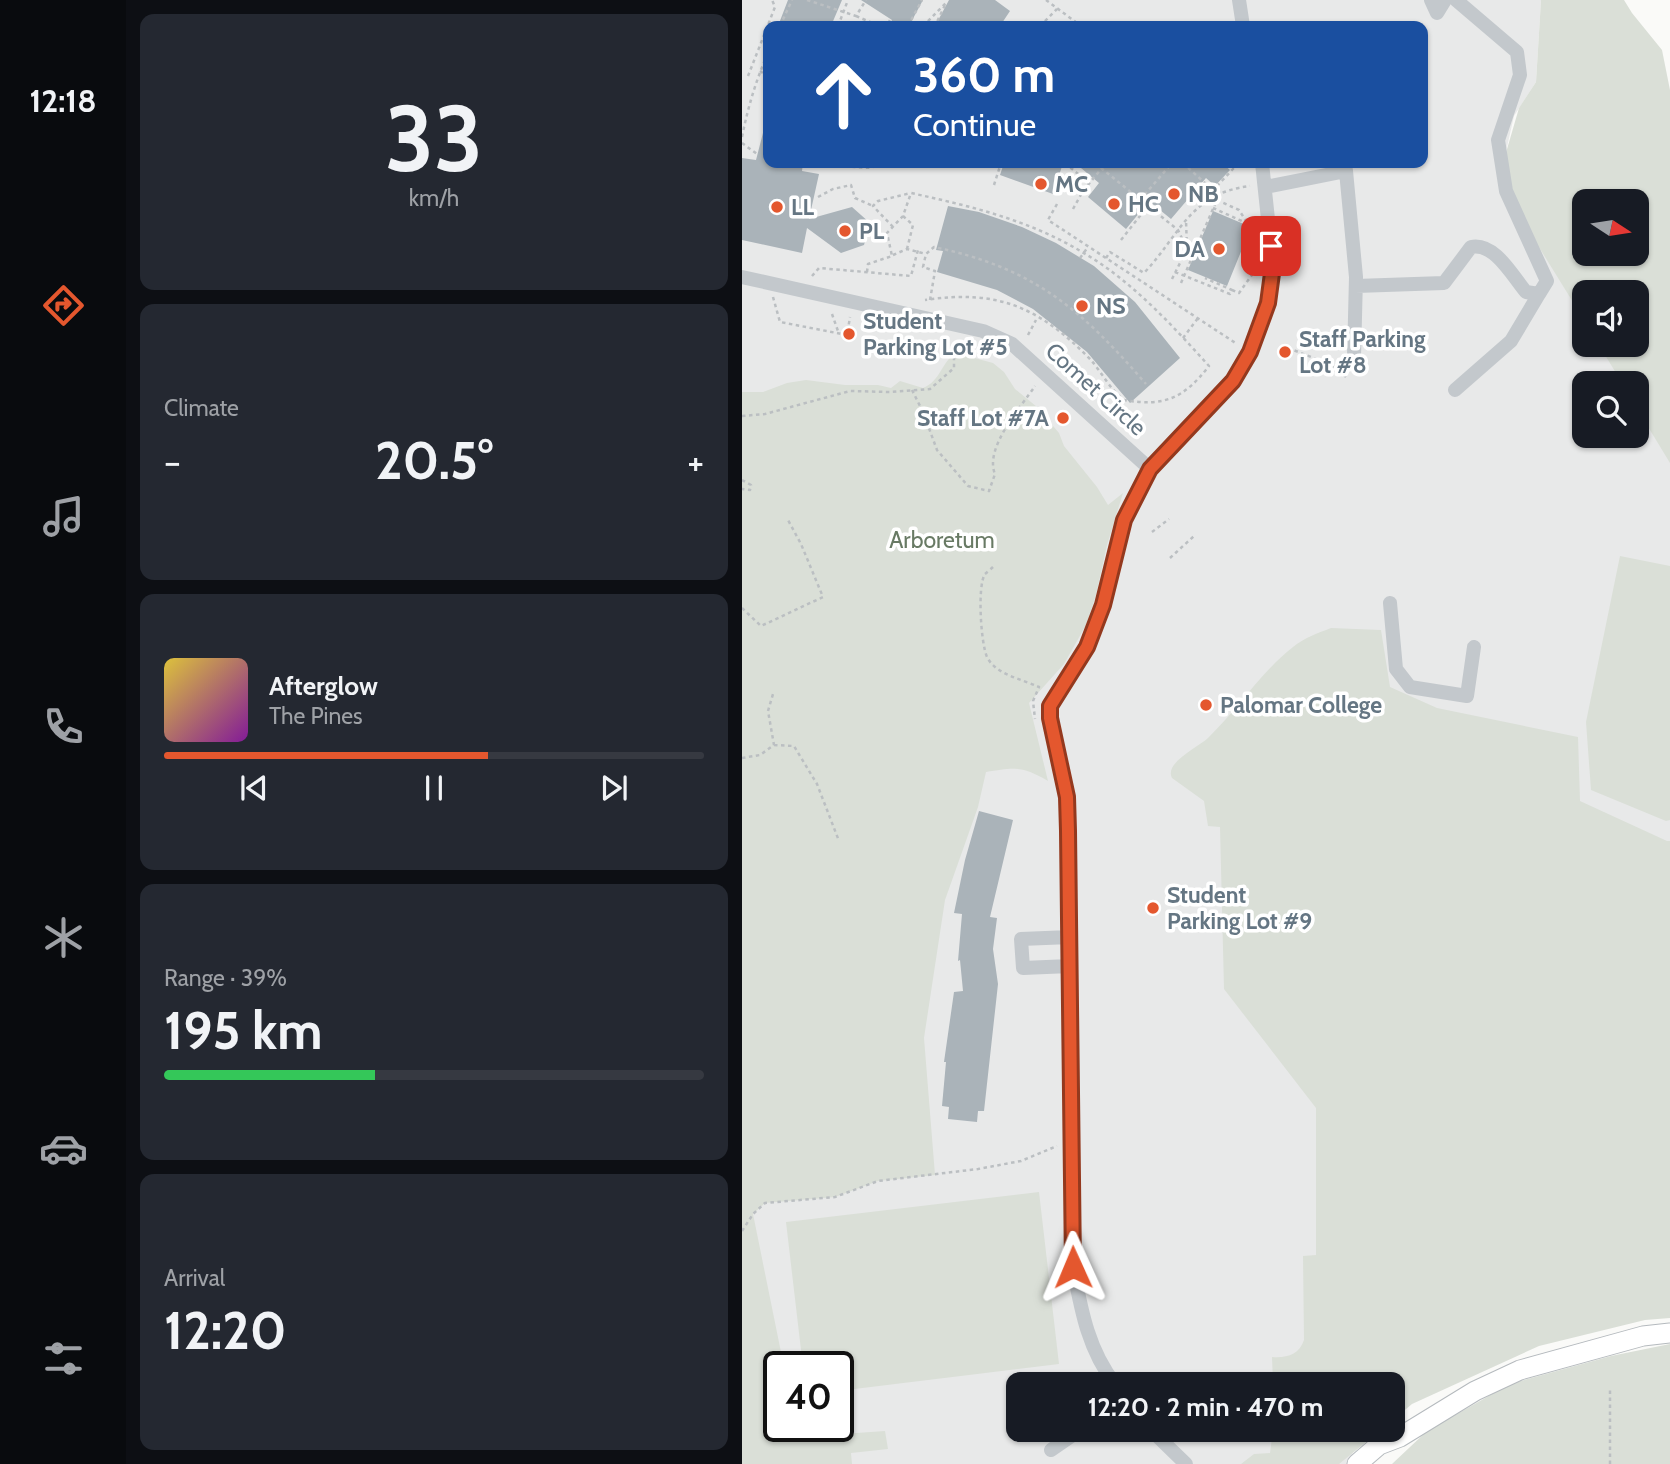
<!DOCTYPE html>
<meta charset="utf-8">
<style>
body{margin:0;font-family:Cabin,sans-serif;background:#242831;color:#f1f3f6;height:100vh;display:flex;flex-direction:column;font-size:26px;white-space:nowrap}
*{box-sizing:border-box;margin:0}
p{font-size:23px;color:#9ea1a6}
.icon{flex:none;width:38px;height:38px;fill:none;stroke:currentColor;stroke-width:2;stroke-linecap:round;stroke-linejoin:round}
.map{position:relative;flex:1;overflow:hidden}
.panel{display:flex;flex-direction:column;gap:14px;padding:14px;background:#0d0f14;width:616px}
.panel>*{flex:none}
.banner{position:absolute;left:21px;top:21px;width:665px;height:147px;border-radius:14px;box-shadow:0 2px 5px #0004;background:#1a4fa0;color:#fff;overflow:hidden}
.needle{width:46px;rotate:102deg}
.fabs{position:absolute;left:830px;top:189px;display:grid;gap:14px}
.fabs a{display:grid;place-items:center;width:77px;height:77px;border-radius:14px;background:#171b24;box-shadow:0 2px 5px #0004;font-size:35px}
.speed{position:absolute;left:21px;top:1351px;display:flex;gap:14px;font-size:35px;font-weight:700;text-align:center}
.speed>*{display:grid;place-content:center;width:91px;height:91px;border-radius:50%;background:#171b24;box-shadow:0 2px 5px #0004;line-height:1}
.speed .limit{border:4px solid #111;border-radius:10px;background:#fff;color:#111}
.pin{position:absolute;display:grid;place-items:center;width:60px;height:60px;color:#fff;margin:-30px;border-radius:14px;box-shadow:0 4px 10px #0006}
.me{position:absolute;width:77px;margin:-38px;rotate:359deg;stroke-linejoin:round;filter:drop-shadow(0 0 5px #0008)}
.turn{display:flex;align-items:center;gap:24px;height:147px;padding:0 35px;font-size:32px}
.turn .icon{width:91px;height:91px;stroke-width:2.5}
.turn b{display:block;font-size:49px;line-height:60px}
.big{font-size:52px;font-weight:700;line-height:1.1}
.panel .widget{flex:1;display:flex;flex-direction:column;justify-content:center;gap:10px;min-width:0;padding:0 24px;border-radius:14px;background:#242831}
.panel .dial{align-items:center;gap:0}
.dial b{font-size:91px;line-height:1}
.song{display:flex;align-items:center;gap:21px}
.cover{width:84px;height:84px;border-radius:10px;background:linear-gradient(135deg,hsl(50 70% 55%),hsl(290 70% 35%))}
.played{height:7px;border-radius:4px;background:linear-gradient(90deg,#e4572e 60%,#363941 60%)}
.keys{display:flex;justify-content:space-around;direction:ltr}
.heat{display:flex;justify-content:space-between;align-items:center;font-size:38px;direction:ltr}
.charge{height:10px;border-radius:5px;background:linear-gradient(90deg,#34c759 39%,#363941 0)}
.trip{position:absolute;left:264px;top:1372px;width:399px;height:70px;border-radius:14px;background:#171b24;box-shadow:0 2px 5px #0004;font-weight:700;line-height:70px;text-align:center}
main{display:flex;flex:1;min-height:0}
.tabs{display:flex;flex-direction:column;width:126px;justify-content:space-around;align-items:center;background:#090b0e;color:#9ea1a6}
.tabs .icon{width:49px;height:49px}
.tabs .selected{color:#e4572e}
.tabs b{font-size:32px;color:#f1f3f6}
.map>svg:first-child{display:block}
</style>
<main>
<nav class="tabs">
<b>12:18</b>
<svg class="icon selected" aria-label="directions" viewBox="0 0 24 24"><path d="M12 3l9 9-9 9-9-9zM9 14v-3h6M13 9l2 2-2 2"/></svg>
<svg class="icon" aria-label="music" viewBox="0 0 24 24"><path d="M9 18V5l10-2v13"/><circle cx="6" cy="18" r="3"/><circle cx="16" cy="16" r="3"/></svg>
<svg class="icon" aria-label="phone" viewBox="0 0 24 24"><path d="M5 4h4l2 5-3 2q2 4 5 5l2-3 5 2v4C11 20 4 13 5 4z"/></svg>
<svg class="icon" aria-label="climate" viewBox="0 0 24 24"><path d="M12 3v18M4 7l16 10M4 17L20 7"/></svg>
<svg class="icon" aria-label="car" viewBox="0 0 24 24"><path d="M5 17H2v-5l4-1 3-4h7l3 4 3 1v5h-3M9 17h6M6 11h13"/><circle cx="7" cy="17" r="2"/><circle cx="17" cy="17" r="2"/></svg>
<svg class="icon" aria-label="filters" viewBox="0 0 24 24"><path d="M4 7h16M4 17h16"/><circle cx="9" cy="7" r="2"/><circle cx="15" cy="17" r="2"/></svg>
</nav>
<section class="panel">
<div class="widget dial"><b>33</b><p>km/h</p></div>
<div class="widget"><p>Climate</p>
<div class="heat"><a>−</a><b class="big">20.5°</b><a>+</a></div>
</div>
<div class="widget">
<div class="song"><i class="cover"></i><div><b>Afterglow</b><p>The Pines</p></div></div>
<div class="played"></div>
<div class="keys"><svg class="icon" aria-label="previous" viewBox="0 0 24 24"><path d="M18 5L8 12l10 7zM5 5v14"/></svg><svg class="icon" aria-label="pause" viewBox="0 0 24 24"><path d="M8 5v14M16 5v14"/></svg><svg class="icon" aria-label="next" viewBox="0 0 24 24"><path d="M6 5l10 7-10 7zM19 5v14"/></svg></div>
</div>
<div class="widget"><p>Range · 39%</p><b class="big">195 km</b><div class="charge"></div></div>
<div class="widget"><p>Arrival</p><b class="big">12:20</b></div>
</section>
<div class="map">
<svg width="928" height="1464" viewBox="0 0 928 1464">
<rect width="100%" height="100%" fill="#fafaf8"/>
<!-- built -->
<path fill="#e8e9e9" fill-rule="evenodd" d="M0,0H799L794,82L772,116L763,156L842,254L928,267V1014L627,1384H276V1430H616L608,1464H0ZM26,26H681V163H26ZM842,292H894V345H842ZM842,383H894V436H842ZM37,1367H96V1426H37Z"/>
<!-- green -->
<path fill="#dadfd7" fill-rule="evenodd" d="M799,0H882L890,13L920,50L928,90V463L894,407V383H880L857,345H894V292H842V320L771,205L763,156L777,108L794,82ZM842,201H894V254H842Z
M214,353L251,363L262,372L273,389L295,407L317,433L322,446L355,487L366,505L381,493L365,545L354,595L344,625L322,664L287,703L306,781C280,766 273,767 244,772L236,807L203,900L182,1038L193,1175L136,1181L93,1197L23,1203L11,1214L42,1367H37V1426H54L57,1437L143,1431L146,1449L109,1453L110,1464H0V392H21L45,383L64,380L103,385H136L149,388L158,381L181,388C199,381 199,362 214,353Z
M878,556L928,566V820L924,821L849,790L844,722Z
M589,628L639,630L648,687L695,708L836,737L838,801L925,841H928V1318L903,1320L797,1346L670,1404L651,1420V1384H531L530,1357C545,1358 557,1355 562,1340L561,1256L574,1255V1108L482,989L478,827L466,826L462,801L430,778C422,763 455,748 466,738C496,709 518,673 551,647C562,638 576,633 589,628Z
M297,1192L317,1364L96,1391V1367H61L44,1222Z
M928,1344V1464H650L685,1431L768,1384L869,1356Z
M531,1430H639L597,1464H499L512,1454L528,1453Z"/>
<!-- building -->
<path fill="#aab3b9" d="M46,0H100L89,26H36Z
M119,0H181L167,26H147L150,20Z
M207,0H253L268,11L258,26H193Z
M22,129L26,130V163H61L60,171L77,174L67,219L110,207L128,223L122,245L99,253L65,228L60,253L0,240V158L14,160Z
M262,163H321L311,194L258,175Z
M333,163H480L488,170L473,186L464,178L429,219L407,201L384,229L346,197L357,183Z
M206,206L237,212L280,227L314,243L352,266L393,302L438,358L388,403L345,352L291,309L255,290L195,272L201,251L194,250Z
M471,211L509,227L485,286L446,270Z
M237,811L271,820L248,917L255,918L251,949L256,984L242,1111H236L235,1122L206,1119L207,1107L200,1106L204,1062H202L212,992L221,991L218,960L216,961L220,914L212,913L223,860Z"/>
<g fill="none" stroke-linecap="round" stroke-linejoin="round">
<defs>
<path id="major" d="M615,1464L637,1445L658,1437L733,1391L778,1370L901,1336L928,1333"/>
</defs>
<!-- major casing -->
<use href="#major" stroke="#b5babe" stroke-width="21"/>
<!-- path -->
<path stroke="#bbbfc2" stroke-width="2.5" stroke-dasharray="3.5 3.5" stroke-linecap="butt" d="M65,0L114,16L124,0
M304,0L339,26
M114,16L135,25L147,21L155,26
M38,26L50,0
M96,26L106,0
M166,26L180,0
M181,26L204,3L193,26
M298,26L315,9
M18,71L26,77
M6,76L33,7L30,0
M26,115V122
M0,137C6,107 14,80 26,53
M0,143L15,154
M323,163L347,183
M441,163L464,184L459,193L456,206
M61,164L130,168L135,163
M179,165L181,163
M359,168L436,230L445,249
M464,184L477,195
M252,185L259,163
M76,197L91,189L109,185L113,198L131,206
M398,200L430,163
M475,200L497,210L506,224
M315,204L306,220L495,344
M471,208L513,227L505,245
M331,209L341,191L364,163
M161,216L171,225L165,249
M151,227L131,206L136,201L169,193
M379,240L405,207
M151,255L165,249L184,254
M338,258L346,247
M364,258L368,252L402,273C438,235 448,193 508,186
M125,272L126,264L150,256L145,233L161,216L169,193C228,206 287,220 340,252C389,280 430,325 467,366C442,398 423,407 382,400C369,391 359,371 348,359C297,307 255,289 183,300
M433,272L488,294L490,290L463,278
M70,276L77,268L169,276L176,250
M430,279L445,249L444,220
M439,283L477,195L475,186L491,169L484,163
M490,290L497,293L512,272H515
M31,297L38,322L105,335L108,317
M188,300L193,271L181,267L184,254L192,247C292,268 339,309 404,384
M90,314L97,334
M286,335L294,320
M441,338L456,318
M546,348L590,365L604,377
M170,390L181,412L195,450L226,486L247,491L253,474C242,448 279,407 293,386
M0,416L23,414L108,391L148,392L188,389L212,368V356
M0,480L9,485L8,490L0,489
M410,532L427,519
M428,558L452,536
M251,567C250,568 243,574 243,574C235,586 239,644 245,657C254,675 280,679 297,687L291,701L293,719
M0,608L19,626L81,597L59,544L46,520
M32,745L52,746L75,784L97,841
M0,758L18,755L32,745L26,711L31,694
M0,1231L11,1214L23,1203L93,1197L136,1181L236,1169L279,1161L315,1146
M868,1464V1388"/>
<!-- minor -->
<path stroke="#c3c8cc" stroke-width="14" d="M497,0L501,26
M689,0L695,13L703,0
M604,171L614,277L612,357
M523,187L604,171L603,164
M0,277L241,331L270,344L408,469
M614,286L702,283L729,247C753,242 771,277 784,292L797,294L805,281L764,191L756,140L778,75L775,52L714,0
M713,390L769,341L797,294
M648,603L654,669L668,687L725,696L732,647
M328,937L279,939L281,968L328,966
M373,1384C346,1350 339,1309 331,1267L326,831L325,797L308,718V706L345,647L361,605L382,520L408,469L491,381L516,334L525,303L531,266L520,163
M409,1430L444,1464
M309,1450L338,1430"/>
<!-- major -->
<use href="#major" stroke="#fff" stroke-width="19"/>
</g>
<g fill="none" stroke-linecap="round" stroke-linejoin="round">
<defs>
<path id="route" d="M331,1267L326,831L325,797L308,718V706L345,647L361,605L382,520L408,469L491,381L508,352L526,303L531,266L529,246"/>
</defs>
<!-- route casing -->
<use href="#route" stroke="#94391e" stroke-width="18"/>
<!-- route -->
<use href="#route" stroke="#e4572e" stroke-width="12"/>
</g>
<!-- markers -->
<g fill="#e4572e" stroke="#fff" stroke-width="2.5">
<circle cx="299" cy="184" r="7"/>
<circle cx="432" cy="194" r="7"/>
<circle cx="372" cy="204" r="7"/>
<circle cx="35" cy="207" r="7"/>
<circle cx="103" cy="231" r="7"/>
<circle cx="477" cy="249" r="7"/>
<circle cx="340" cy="306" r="7"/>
<circle cx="107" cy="334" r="7"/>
<circle cx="543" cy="352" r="7"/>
<circle cx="321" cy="418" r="7"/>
<circle cx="464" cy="705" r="7"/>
<circle cx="411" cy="908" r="7"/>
</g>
<g text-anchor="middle" stroke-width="7" stroke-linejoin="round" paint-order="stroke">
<!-- poi labels -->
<g font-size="23" font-weight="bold" fill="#657683" stroke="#fff" text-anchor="start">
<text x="313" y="192">MC</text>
<text x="446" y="202">NB</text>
<text x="386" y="212">HC</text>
<text x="49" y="215">LL</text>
<text x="117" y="239">PL</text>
<text x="463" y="257" text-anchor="end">DA</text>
<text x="354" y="314">NS</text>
<text x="121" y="329">Student<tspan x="121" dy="26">Parking Lot #5</tspan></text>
<text x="557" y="347">Staff Parking<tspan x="557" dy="26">Lot #8</tspan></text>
<text x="307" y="426" text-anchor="end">Staff Lot #7A</text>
<text x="478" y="713">Palomar College</text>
<text x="425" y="903">Student<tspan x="425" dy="26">Parking Lot #9</tspan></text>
</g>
<!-- street labels -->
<g font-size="23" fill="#657683" stroke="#fff">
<text transform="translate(354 389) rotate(42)" y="8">Comet Circle</text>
</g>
<!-- park labels -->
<g font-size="23" fill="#687a64" stroke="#fff">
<text x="200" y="548">Arboretum</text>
</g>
</g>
</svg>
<div class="fabs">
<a><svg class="needle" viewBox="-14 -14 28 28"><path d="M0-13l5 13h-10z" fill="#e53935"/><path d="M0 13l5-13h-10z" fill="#9ea1a6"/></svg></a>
<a><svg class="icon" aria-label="sound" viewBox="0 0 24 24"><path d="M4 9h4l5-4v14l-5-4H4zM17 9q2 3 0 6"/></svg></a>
<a><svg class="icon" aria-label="search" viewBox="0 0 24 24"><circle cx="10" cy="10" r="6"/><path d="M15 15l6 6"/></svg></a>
</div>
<div class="speed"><div class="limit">40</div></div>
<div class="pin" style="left:529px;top:246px;background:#d93025"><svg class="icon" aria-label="arrive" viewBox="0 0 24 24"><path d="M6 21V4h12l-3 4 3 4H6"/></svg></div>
<svg class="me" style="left:331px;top:1267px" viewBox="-20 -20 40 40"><path d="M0-17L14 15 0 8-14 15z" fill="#e4572e" stroke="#fff" stroke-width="4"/></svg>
<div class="trip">12:20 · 2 min · 470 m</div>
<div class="banner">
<div class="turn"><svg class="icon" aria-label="ahead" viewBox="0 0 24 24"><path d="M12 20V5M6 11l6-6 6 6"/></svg><div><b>360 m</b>Continue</div></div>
</div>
</div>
</main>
